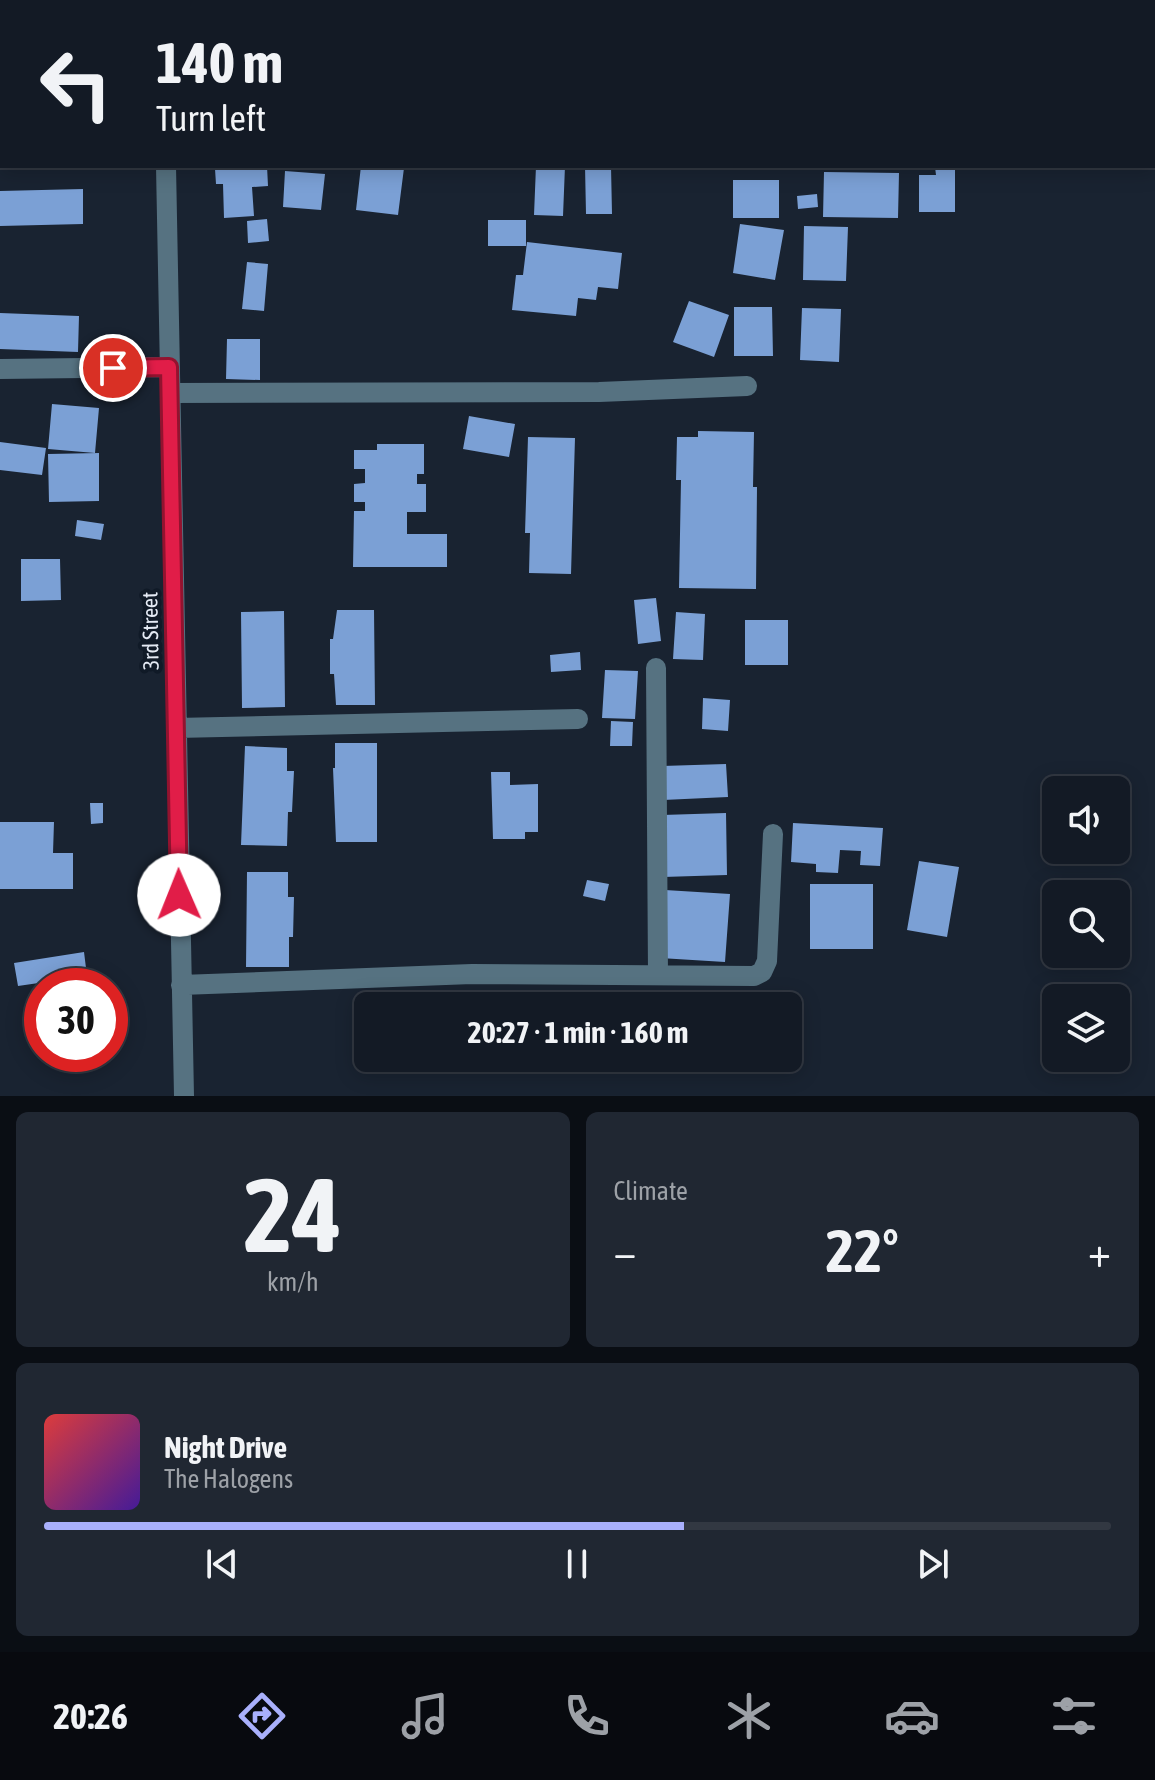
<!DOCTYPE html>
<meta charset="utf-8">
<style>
body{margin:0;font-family:"Asap Condensed",sans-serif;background:#202732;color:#f1f3f6;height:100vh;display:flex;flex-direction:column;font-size:30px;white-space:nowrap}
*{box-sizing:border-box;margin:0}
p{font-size:26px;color:#9da1a7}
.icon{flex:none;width:44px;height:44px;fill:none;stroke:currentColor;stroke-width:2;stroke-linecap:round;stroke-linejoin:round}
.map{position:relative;height:1096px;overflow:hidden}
.details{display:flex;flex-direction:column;gap:16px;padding:16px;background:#0a0e14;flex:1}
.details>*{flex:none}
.banner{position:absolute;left:0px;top:0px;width:1156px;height:168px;box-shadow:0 4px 20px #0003,0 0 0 2px #323842;background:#131a25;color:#f1f3f6;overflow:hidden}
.controls{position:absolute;left:1042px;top:776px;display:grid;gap:16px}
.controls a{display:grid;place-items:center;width:88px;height:88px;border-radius:12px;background:#131a25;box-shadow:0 4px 20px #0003,0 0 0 2px #323842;font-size:40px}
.speed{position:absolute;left:24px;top:968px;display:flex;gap:16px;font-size:40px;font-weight:700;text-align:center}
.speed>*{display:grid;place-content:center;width:104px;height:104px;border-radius:50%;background:#131a25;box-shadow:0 4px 20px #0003,0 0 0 2px #323842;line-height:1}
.speed .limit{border:12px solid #d22;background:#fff;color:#111}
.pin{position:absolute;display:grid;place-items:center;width:68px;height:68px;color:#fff;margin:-34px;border:4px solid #fff;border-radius:50%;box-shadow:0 2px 8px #0007}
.me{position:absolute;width:88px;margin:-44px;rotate:359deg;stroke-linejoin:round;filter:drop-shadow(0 0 6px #0008)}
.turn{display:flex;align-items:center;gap:28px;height:168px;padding:0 24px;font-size:36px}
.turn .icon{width:104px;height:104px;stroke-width:2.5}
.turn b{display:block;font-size:56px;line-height:68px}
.big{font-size:60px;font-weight:700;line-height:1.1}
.details .card{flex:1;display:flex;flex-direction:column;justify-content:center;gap:12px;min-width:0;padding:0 28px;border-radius:12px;background:#202732}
.details .dial{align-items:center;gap:0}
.dial b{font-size:104px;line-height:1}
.song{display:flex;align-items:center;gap:24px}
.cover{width:96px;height:96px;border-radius:12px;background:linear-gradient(135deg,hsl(0 70% 55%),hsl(260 70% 35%))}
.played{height:8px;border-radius:4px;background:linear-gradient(90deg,#a9b0fc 60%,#323842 60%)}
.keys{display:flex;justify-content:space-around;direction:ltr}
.heat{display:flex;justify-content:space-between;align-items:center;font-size:44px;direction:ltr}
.details .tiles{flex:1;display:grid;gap:16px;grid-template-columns:1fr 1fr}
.card:last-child{grid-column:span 2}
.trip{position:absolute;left:354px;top:992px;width:448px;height:80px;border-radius:12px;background:#131a25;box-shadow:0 4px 20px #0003,0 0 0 2px #323842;font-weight:700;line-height:80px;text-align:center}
.menu{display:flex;height:128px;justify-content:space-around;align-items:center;background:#080a0f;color:#9da1a7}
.menu .icon{width:56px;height:56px}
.menu .on{color:#a9b0fc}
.menu b{font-size:36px;color:#f1f3f6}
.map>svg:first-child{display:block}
</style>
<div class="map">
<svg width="1155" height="1096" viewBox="0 0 1155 1096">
<rect width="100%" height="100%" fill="#192331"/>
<!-- building -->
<path fill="#7ba0d5" d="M267,166L268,186L252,187L254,216L224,218L223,184H216L215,169Z
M361,166L404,168L398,215L356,210Z
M536,166H565L563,216L534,215Z
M585,166H611L612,214H586Z
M935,167H955V212H919V175H936Z
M285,171L325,174L321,210L283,207Z
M824,172L899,173L898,218L823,217Z
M733,180H779V218H733Z
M83,189V224L0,226V191Z
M817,194L818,207L798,209L797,196Z
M267,219L269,241L248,243L247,221Z
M488,220H526V246H488Z
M740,224L784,230L775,280L733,273Z
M804,226L848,227L846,281L803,280Z
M527,242L622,253L618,289L598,287L596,300L578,298L576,316L512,310L516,275H523Z
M247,262L268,264L264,311L242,309Z
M689,301L729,315L714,357L673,342Z
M734,307H772L773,356H734Z
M802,308L841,309L839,362L800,360Z
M0,313L79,316L78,352L0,349Z
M227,339H260V380L226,379Z
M52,404L99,408L95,453L48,449Z
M469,416L515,424L509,457L463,449Z
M698,431L754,432L753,487H757L756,589L679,588L681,480H676L677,437H698Z
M528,437L575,438L571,574L529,573L530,533H525Z
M0,442L46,448L42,475L0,470Z
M377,444H424V474H417V484H426V512H407V534H447V567H353L354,511H365V502H354V484L365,483V469H354V450H377Z
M99,453V501L49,502L48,454Z
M77,520L104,524L101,540L75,536Z
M21,559H60L61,600L21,601Z
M656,598L661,641L638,644L634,600Z
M337,610H374L375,705H336L334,674H330V639H333Z
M284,611L285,707L242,708L241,612Z
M676,612L705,614L703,660L673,659Z
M745,620H788V665H745Z
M580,652L581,670L551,672L550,655Z
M605,670L638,671L635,719L602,718Z
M703,698L730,700L728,731L702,729Z
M611,721L633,722L632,746H610Z
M335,743H377V842H336L333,768H335Z
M245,746L287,748V771H294L292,812H288L287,846L241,845Z
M726,764L728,797L663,800L662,766Z
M491,772H510V785L538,784V832H525V839H493Z
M90,803H103V823L91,824Z
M726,813L727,875L663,877L662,815Z
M0,822H54L53,853H73V889H0Z
M793,823L883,828L880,866L860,865L861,851L840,850L838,873L816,872V864L791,862Z
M919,861L959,867L947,937L907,930Z
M247,872H288V897H294L293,937H289V967H246Z
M587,880L609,884L605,901L583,896Z
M810,884H873V949H810Z
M665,890L730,894L725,962L660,958Z
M84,952L87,976L18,986L14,963Z"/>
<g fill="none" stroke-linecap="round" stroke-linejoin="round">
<!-- minor -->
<path stroke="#567281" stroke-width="20" d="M166,0V2
M581,0V2
M0,98H2
M166,166L184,1096
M0,369L169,367
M170,393L599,392L747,386
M656,668L658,975
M176,728L578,719
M181,985L472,974L754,976L762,972L767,961L773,834"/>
</g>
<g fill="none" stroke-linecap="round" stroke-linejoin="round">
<defs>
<path id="route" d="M113,368L169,367L179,895"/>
</defs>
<!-- route casing -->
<use href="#route" stroke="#92132f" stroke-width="20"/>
<!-- route -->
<use href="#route" stroke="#e11d48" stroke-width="14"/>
</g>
<g text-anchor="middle" stroke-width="8" stroke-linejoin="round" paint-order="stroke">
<!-- street labels -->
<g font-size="22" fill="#e4eaf4" stroke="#101a27">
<text transform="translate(150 631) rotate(-91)" y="8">3rd Street</text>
</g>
</g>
</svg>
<div class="controls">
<a><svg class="icon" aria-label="sound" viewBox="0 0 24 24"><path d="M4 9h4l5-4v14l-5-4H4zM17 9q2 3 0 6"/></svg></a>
<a><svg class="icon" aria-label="search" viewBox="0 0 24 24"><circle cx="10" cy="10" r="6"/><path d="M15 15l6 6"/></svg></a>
<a><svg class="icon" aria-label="layers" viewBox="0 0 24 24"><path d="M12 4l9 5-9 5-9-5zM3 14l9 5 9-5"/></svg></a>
</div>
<div class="speed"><div class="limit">30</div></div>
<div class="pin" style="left:113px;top:368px;background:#d93025"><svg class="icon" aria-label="arrive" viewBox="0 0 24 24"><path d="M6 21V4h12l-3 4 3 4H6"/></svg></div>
<svg class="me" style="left:179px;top:895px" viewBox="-20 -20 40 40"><circle r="19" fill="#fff"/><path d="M0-13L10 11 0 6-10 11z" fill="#e11d48"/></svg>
<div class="trip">20:27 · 1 min · 160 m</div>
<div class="banner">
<div class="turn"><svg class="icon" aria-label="left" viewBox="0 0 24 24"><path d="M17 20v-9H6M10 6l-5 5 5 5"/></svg><div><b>140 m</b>Turn left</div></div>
</div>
</div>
<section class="details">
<div class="tiles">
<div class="card dial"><b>24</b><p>km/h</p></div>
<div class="card"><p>Climate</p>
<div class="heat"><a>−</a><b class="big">22°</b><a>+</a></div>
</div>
<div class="card">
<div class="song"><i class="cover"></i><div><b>Night Drive</b><p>The Halogens</p></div></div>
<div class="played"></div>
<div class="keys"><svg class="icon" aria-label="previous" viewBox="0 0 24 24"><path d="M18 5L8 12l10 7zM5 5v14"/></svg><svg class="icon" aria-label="pause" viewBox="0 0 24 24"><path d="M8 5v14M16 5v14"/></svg><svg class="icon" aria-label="next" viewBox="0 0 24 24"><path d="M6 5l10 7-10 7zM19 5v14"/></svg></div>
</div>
</div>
</section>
<nav class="menu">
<b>20:26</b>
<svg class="icon on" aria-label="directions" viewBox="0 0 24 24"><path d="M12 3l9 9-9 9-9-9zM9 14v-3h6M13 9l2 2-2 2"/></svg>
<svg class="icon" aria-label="music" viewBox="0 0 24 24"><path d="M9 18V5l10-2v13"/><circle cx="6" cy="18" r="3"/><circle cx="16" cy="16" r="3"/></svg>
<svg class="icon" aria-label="phone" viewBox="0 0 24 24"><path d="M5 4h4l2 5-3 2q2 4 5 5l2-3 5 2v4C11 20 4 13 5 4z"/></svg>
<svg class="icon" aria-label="climate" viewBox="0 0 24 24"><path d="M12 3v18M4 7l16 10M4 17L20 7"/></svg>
<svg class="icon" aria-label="car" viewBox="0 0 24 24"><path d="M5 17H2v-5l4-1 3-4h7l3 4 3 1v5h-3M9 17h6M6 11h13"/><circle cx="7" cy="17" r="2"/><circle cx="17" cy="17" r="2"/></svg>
<svg class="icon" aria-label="filters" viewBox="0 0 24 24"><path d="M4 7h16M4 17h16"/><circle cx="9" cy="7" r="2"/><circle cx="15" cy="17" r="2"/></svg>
</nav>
